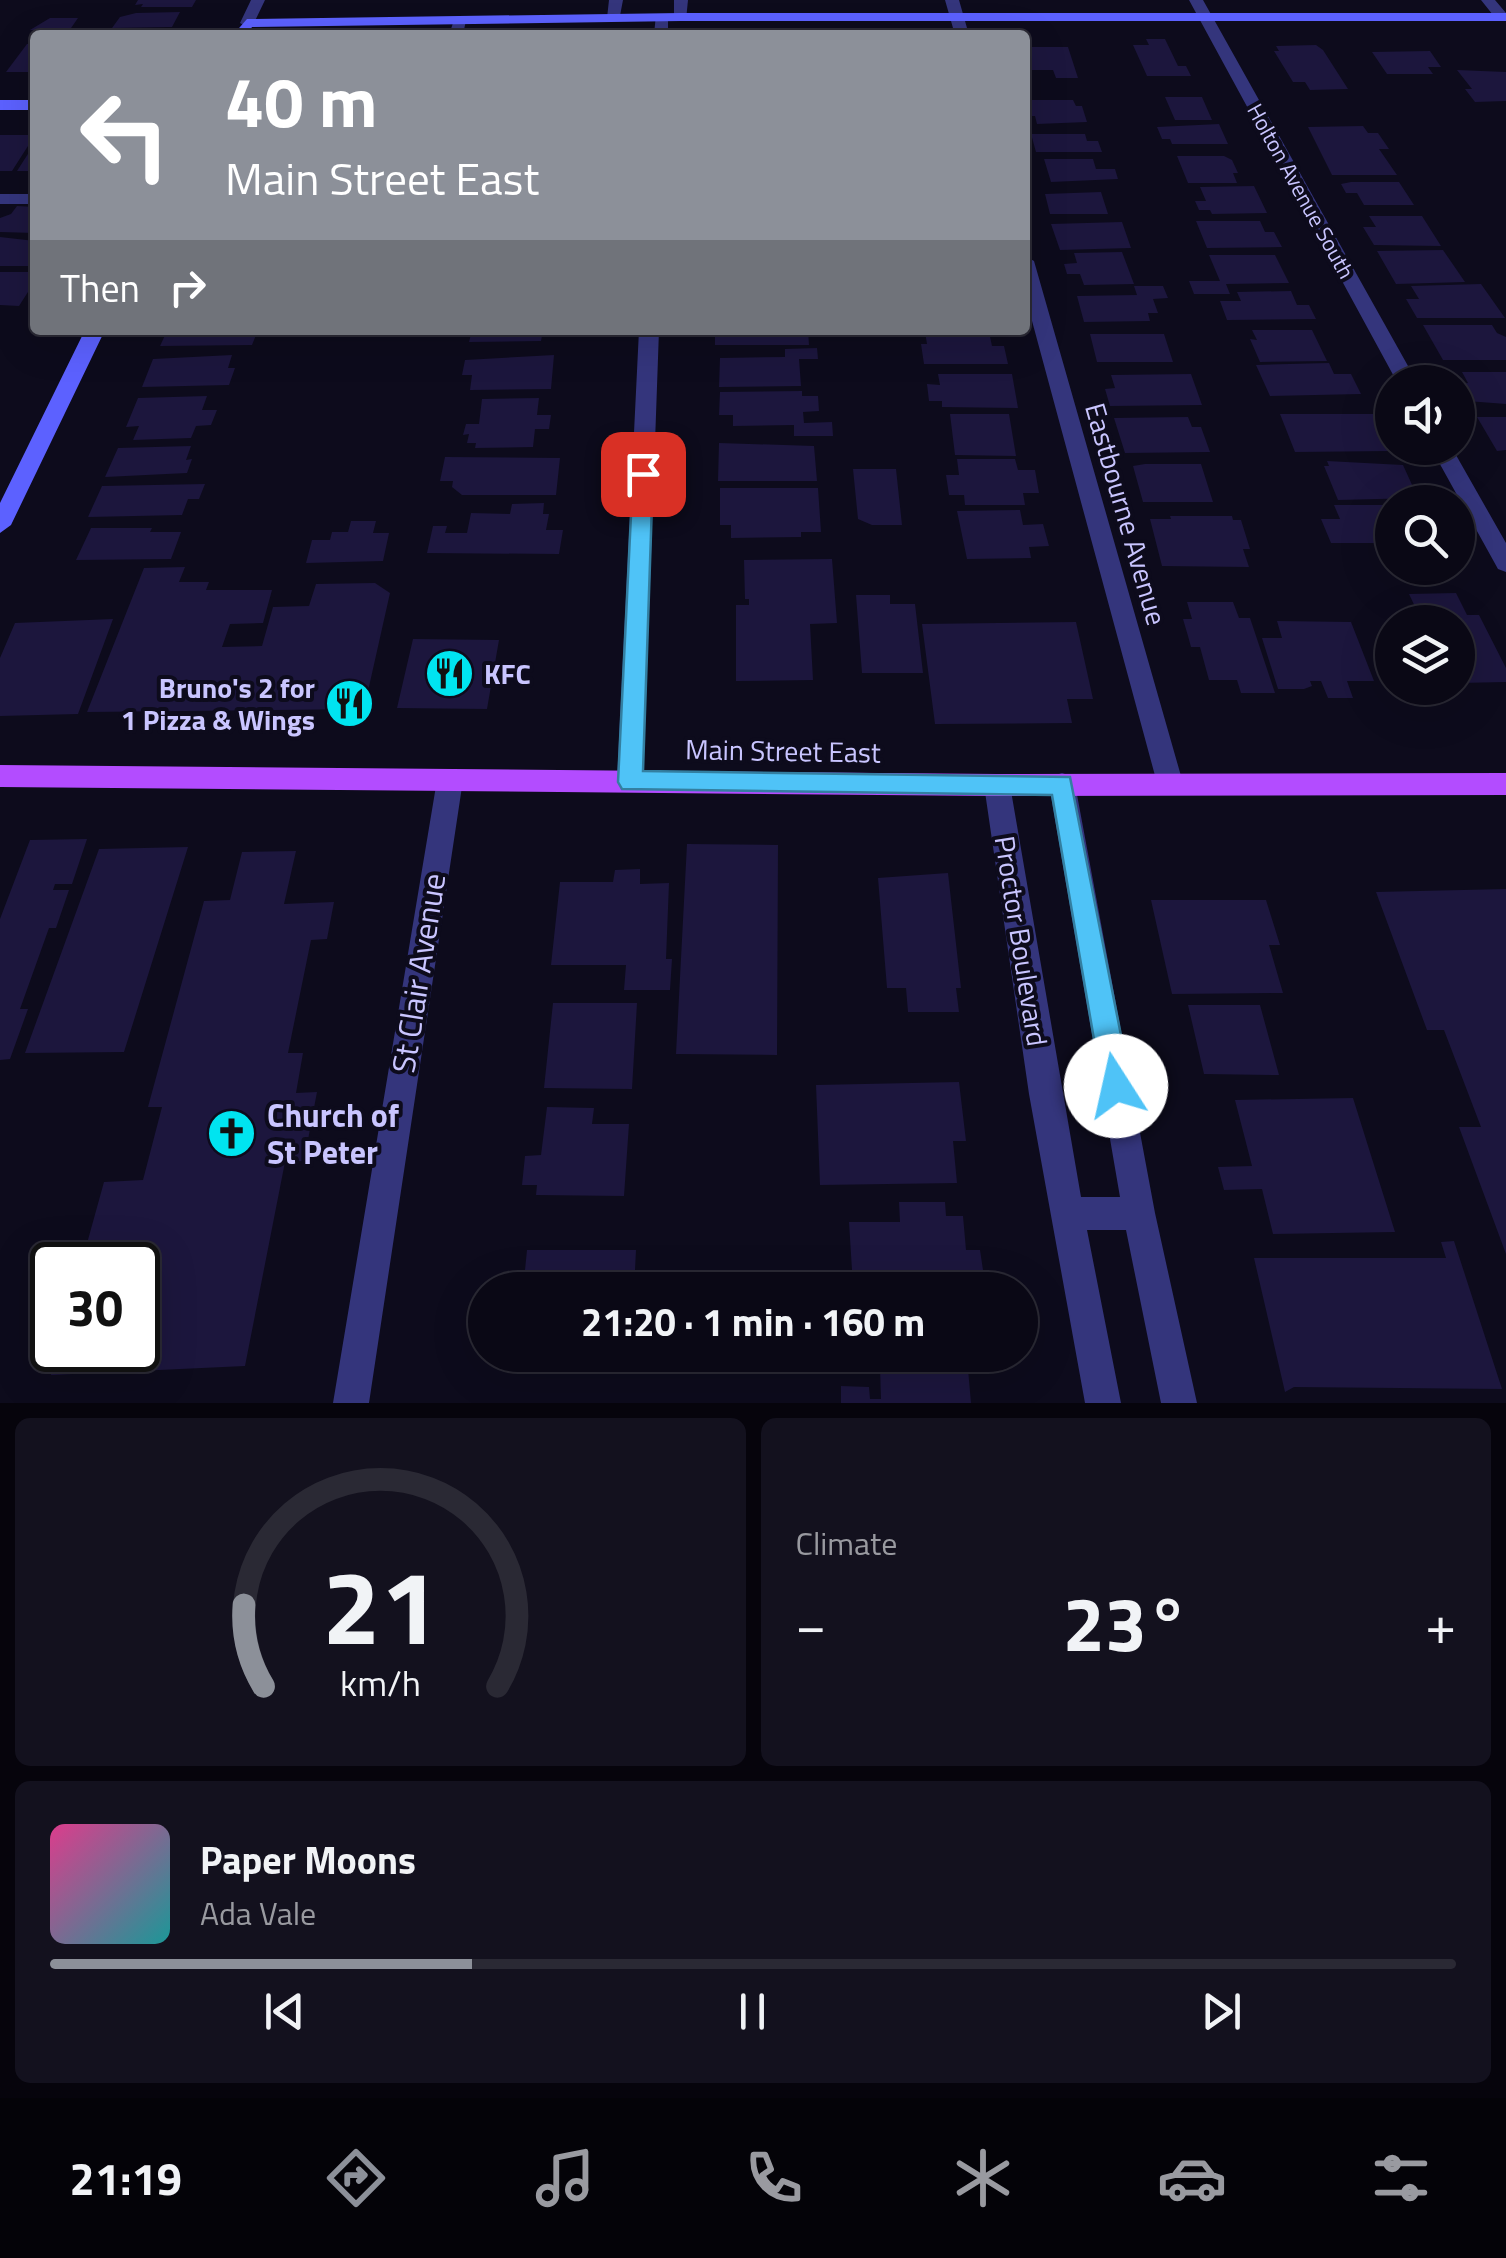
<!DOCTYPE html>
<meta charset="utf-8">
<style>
body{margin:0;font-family:"Titillium Web",sans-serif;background:#13111e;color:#f1f3f6;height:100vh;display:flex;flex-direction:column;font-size:38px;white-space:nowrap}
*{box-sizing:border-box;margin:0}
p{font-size:32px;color:#999aa0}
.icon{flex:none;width:55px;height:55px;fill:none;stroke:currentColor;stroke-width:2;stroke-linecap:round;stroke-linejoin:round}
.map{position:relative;height:1403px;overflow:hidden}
.details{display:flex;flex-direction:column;gap:15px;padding:15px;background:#06040c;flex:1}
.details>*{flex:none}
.banner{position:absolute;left:30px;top:30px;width:1000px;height:305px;border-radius:10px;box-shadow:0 10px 40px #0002,0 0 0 2px #2a2934;background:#8c9099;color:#fff;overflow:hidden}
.controls{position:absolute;left:1375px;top:365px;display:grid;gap:20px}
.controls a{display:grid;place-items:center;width:100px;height:100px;border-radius:50%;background:#0a0815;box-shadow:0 10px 40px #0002,0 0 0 2px #2a2934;font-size:50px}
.speed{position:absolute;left:30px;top:1242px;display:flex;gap:20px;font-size:50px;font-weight:700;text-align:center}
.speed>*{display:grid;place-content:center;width:130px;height:130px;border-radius:50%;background:#0a0815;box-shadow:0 10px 40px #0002,0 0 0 2px #2a2934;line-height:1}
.speed .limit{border:5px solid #111;border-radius:15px;background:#fff;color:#111}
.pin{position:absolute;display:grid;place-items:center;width:85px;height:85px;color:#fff;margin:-42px;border-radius:20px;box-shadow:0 5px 15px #0006}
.me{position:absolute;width:110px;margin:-55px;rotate:350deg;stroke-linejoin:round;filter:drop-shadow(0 0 8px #0008)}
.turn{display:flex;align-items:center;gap:35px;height:210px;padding:0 30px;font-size:45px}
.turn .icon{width:130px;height:130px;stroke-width:2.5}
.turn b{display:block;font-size:70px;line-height:85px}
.then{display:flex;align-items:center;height:95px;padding:0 30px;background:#0003;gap:20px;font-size:38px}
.big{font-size:75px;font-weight:700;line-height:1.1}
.details .tile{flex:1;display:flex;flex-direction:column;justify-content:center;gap:15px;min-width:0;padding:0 35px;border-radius:15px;background:#13111e}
.details .dial{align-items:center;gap:0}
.dial svg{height:260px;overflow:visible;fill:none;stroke:#2a2934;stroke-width:7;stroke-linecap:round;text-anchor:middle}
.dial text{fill:#f1f3f6;stroke:none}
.song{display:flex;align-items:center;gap:30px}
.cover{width:120px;height:120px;border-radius:15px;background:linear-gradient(135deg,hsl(330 70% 55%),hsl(180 70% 35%))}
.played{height:10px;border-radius:5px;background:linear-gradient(90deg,#8c9099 30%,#2a2934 30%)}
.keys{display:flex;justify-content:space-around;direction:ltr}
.heat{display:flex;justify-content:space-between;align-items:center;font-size:55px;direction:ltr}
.details .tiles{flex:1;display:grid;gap:15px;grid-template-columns:1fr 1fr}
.tile:last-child{grid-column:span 2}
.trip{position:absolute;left:468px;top:1272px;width:570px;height:100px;border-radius:50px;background:#0a0815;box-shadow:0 10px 40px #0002,0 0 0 2px #2a2934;font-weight:700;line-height:100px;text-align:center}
.tabs{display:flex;height:160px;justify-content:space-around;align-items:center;background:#040308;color:#999aa0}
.tabs .icon{width:70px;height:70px}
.tabs .current{color:#8c9099}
.tabs b{font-size:45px;color:#f1f3f6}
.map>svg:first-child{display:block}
</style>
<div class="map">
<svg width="1506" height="1403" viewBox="0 0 1506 1403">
<rect width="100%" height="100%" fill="#0d0b1c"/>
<!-- building -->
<path fill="#1c163d" d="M138,0H196L192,7H141L143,4L135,5Z
M180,12L172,27L112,28L120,17L136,13Z
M50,18H78L69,31L30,30Z
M1146,39H1165L1178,66H1186L1191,76H1147L1133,45H1149Z
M27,44H35V72H6Z
M1316,45L1323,50L1348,89L1310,90L1305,82H1293L1274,51H1279L1276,46Z
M1025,47H1068L1078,78H1056L1053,70H1028Z
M1430,51L1441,67H1428L1433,74H1387L1372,52Z
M1457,70L1506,72V101L1475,102L1465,89H1472Z
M1165,97H1202L1212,120H1175Z
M1029,100H1073L1076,106H1082L1087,122L1037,124L1035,116H1025V108H1032Z
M1219,124L1228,144H1172L1170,139H1162L1157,127Z
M1363,126L1368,133H1378L1389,149H1379L1397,175H1332L1308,127Z
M1031,134H1085L1087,141H1098L1102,152H1036Z
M0,135H35L12,171H0Z
M35,143V171H17Z
M1177,156H1224L1232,160L1238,173H1233L1237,183H1188Z
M1044,159H1093L1096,169H1115L1118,179L1051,182Z
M1351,182H1399L1414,205H1364L1357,193H1346L1341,184Z
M1254,186L1267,213L1212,214L1210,210H1199L1195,201H1206L1200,187Z
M1101,192L1108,214H1050L1045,194Z
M17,206L35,207V233L0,232V218L11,214Z
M1369,216H1422L1441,246L1374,245L1363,227H1376Z
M1196,221H1260L1265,232H1274L1282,247L1207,248Z
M1122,222L1131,248L1060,250L1051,224Z
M0,237L35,241V266H0Z
M1443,250L1465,282L1396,284L1377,251Z
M1122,252L1134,284L1084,285L1080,274H1067L1064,264L1077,263L1074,253Z
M1209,255H1275L1289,283L1226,284L1230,294H1194L1189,281H1220Z
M0,272H35V281L19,306L0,305Z
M1481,284L1505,318H1417L1406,299H1419L1411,286Z
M1134,286H1163L1168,298L1153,299L1158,313H1148L1150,321L1084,322L1077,296L1137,295Z
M1291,291L1297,305H1309L1316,319L1227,320L1220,301H1241L1237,292Z
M1423,325H1492L1497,333L1506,337V360H1443Z
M258,330L252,345L160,346L167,331Z
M472,330H543L541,341L469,342Z
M715,330H808L809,345H715Z
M1252,330H1312L1327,361L1260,362L1250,339L1257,340Z
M925,332H989L992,346H1004L1008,364H924L921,344H927Z
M1090,334H1164L1173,362H1097Z
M817,348L818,359H799L801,386L719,387L720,358L785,357V349Z
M232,355L228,368H235L229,385L142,387L153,359Z
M554,355L551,389L470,390L472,375H462L465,360Z
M1329,363L1334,374H1351L1361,394L1270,396L1256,365Z
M1462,372H1506V404L1467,401L1458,384L1468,383Z
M938,374H1012L1018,408L942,407V401H929L927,384L940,385Z
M1191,374L1202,405L1110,406L1105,389L1115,388L1111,375Z
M802,391V396H818L819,411L803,412L804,423L832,422L833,436H794V425L733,426V415H719L720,392Z
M207,396L202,410H217L211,425L196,426L191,438L133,440L139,426L126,427L138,398Z
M539,398L537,415H551L549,429H535L533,447L475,448L476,443H467L469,434L463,435L466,424H479L482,399Z
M950,414H1009L1016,456L955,455Z
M1280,414H1373L1391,451L1295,452Z
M1188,417L1192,427H1201L1210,452L1125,453L1114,418Z
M1477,417H1506V450L1497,451Z
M719,443L814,446L817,481H718Z
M191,446L186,460L192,459L187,473L105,477L118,448Z
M445,457L560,458L556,495H462L452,487L453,481H440Z
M957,459H1015L1018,470H1035L1039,493H1023L1025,505H965L964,495H949L946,475H959Z
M1327,461L1403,465L1418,498L1338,500L1324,466H1329Z
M1145,464H1201L1213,502H1143L1133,466Z
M853,469H896L902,525H872L858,519Z
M205,484L199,499H188L182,515L88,517L102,486Z
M720,488H818L821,532H801V537L731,538V525H720Z
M544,503L543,514H549L546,530H563L559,554L427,553L433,526H447L445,533H467L471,513L510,514L512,504Z
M1334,505H1392V543H1331L1321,519H1340Z
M1020,510L1023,525L1043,524L1049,546L1029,547L1031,558L967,559L957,511Z
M1170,516H1232L1233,520H1241L1250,549H1243L1249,567L1162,566L1150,519H1171Z
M351,521H376L373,533H389L383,561L306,563L312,540H330L332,532H348Z
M91,528H152L150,532H181L171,559L76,560Z
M832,559L837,623L810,624L813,680L736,681V605H749V599H745L744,560Z
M185,567L179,582H209L206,590H272L263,623L230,624L222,647L262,646L273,607L309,606L316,584L375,583L390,593L364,709L87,712L144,568Z
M1456,593L1467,615H1479L1506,668V682L1458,683V622H1400L1397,617H1420L1409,594Z
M856,595H890V604H915L923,673H862Z
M1187,602H1233L1239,618H1250L1275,693H1241L1237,680H1209L1200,647H1191L1188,636L1183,619H1192Z
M113,619L78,714L0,716V658L15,623Z
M1277,621L1351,622L1374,681H1347L1353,698H1328L1321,681H1310L1312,686L1304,689H1278L1262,638H1282Z
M1076,622L1093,699H1067L1072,723L935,724L922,624Z
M413,639L499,640L487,709L397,708Z
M87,839L72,884H55L53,890H69L56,928H49L20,1009H28L10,1059L0,1060V919L30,840Z
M687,844L778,845L777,1055L676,1054Z
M188,847L124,1052L25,1053L99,849Z
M296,851L284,904L334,902L327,939L311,940L288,1053H303L296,1093L317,1092L304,1161L285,1162L245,1366L51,1375L58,1350H138V1265H81L104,1182L143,1180L162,1107H148L204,901L230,900L242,852Z
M640,869V884L669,883L666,959H672L670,990H624L626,965H551L560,882H613L615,870Z
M948,873L961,988H956L959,1012H908L906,988H887L878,878Z
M1506,889V1254L1459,1127H1481L1444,1030H1427L1376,892Z
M1151,900H1266L1280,945H1269L1283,993L1172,994Z
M553,1003H637L632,1089L544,1088Z
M1188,1005H1260L1279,1075L1204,1074Z
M959,1082L966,1141H953L957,1183L820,1185L816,1085Z
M1353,1098L1395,1232L1273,1234L1262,1189L1224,1190L1218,1167L1252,1166L1235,1100Z
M547,1107L594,1108L592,1124H629L624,1196L536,1195L537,1185H522L525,1156L541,1155Z
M899,1202H945L946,1216H963L966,1250H980L986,1290H837V1270H852L849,1222H900Z
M1454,1241L1502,1389L1294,1387L1285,1392L1254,1258H1446L1441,1242Z
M527,1250H636L634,1290H523Z
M895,1360H959L960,1370L968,1369L971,1403H841V1386L869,1387L870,1399H881L880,1367L895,1368Z"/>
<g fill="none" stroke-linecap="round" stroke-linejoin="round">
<!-- lane -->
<path fill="#34357c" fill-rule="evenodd" d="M460,16L466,20L463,35H449L454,20Z
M0,194H35V204H0Z"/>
<!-- street -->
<path fill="#34357c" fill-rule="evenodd" d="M251,0H265L254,23L247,27L240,23Z
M609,0H623L619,21L607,18Z
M674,0H688L686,20L674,17Z
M945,0H959L969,35H955Z
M1189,0H1203L1417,382H1397Z
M1481,0H1495L1506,13V20H1497Z
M656,14L668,17V35H654Z
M1025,256L1034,261L1183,783L1179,791L1170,794L1161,791L1157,783L1025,295Z
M639,330H659L643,781L639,789L630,792L621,789L617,781Z
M1431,448H1452L1506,543V572L1498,569Z
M450,769L459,772L463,780L369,1403H333L437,780L441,772Z
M1062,773L1071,776L1075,784L1155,1213L1197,1403H1161L1126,1230H1087L1121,1403H1085L1029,1094L984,785L988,777L997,774L1006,777L1010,785L1081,1197H1120L1049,784L1053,776Z"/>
<!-- secondary -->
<path fill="#5c61ff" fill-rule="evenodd" d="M681,13H1506V21H681L252,27L247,35H233L247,19Z
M0,100H35V110H0Z
M85,330H105L11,525L0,533V503Z"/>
<!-- primary -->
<path fill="#b34cff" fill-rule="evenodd" d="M0,765L997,774L1506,773V795L997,796L0,787Z"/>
</g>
<!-- route -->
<path fill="#4fc3f7" stroke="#337fa1" stroke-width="2.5" d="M643,467L653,474L643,771L1070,777L1131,1086L1126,1096L1116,1100L1107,1096L1102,1086L1052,795L622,789L618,782L633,474Z"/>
<!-- icons -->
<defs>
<symbol id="restaurant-disc" viewBox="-11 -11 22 22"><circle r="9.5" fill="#00e4f0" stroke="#0d0b1c"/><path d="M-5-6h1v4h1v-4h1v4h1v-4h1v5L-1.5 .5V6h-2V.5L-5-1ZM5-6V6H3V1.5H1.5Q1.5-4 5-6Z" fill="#111"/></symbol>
<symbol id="church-disc" viewBox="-11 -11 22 22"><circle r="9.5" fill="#00e4f0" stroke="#0d0b1c"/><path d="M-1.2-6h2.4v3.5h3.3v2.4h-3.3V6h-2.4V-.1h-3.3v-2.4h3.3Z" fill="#111"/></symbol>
</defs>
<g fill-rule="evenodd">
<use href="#restaurant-disc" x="422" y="646" width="55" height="55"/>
<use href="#restaurant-disc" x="322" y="676" width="55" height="55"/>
<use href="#church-disc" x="204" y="1106" width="55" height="55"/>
</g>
<g text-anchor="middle" stroke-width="8" stroke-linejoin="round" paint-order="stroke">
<!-- far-street labels -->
<g font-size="22" fill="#c9c5ff" stroke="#0d0b1c">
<text transform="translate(1301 191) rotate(61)" y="8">Holton Avenue South</text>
</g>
<!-- street labels -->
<g font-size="28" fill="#c9c5ff" stroke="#0d0b1c">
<text transform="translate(1126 514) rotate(74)" y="10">Eastbourne Avenue</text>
<text transform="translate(783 751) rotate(1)" y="10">Main Street East</text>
<text transform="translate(1021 941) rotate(81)" y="10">Proctor Boulevard</text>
</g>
<!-- poi labels -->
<g font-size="28" font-weight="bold" fill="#c9c5ff" stroke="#0d0b1c" text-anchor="start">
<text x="484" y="684">KFC</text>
<text x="315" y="698" text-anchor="end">Bruno's 2 for<tspan x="315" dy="32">1 Pizza &amp; Wings</tspan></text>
</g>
<!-- near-street labels -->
<g font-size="32" fill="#c9c5ff" stroke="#0d0b1c">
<text transform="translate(419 973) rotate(-81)" y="11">St Clair Avenue</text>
</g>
<!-- near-poi labels -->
<g font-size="32" font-weight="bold" fill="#c9c5ff" stroke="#0d0b1c" text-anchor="start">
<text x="267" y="1127">Church of<tspan x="267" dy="37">St Peter</tspan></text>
</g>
</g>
</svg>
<div class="controls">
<a><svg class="icon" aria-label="sound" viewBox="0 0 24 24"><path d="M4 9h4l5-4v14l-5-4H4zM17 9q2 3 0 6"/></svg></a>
<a><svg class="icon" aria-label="search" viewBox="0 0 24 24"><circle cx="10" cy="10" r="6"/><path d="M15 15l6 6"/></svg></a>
<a><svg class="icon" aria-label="layers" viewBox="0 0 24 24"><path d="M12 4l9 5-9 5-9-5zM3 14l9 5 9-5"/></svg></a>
</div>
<div class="speed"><div class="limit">30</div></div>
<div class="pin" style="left:643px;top:474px;background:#d93025"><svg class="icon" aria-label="arrive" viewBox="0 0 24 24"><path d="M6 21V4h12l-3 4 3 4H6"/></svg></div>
<svg class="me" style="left:1116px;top:1086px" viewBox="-20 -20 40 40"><circle r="19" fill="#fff"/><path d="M0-13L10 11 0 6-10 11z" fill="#4fc3f7"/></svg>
<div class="trip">21:20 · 1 min · 160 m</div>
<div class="banner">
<div class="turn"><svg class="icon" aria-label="left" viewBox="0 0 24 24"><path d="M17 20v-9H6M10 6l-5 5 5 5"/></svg><div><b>40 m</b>Main Street East</div></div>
<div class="then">Then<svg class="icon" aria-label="right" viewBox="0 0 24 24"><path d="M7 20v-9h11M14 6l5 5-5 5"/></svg></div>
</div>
</div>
<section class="details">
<div class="tiles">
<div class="tile dial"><svg viewBox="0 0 100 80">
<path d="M14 69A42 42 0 1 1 86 69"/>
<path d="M14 69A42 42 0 0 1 8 44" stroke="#8c9099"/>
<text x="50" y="56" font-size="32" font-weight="700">21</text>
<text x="50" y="72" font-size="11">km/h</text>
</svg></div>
<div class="tile"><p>Climate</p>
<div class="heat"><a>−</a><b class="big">23°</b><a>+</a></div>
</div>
<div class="tile">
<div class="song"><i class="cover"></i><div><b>Paper Moons</b><p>Ada Vale</p></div></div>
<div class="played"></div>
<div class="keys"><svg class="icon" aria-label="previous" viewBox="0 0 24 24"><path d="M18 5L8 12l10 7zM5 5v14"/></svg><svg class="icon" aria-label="pause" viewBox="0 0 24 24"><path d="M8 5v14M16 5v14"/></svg><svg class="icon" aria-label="next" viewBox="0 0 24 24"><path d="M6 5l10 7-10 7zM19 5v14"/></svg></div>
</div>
</div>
</section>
<nav class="tabs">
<b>21:19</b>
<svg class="icon current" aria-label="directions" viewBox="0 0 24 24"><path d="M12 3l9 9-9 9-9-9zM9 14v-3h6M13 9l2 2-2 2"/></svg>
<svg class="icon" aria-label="music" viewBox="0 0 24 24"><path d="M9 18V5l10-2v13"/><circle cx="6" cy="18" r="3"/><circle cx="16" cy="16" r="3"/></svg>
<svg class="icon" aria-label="phone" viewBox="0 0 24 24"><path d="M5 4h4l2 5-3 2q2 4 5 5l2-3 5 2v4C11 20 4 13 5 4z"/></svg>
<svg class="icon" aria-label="climate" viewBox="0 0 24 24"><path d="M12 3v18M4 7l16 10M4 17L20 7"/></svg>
<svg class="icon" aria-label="car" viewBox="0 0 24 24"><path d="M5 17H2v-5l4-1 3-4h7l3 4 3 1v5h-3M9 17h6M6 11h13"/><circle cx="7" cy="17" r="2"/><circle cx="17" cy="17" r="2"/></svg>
<svg class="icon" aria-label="filters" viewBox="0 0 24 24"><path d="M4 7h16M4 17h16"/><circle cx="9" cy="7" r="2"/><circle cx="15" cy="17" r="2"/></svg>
</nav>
